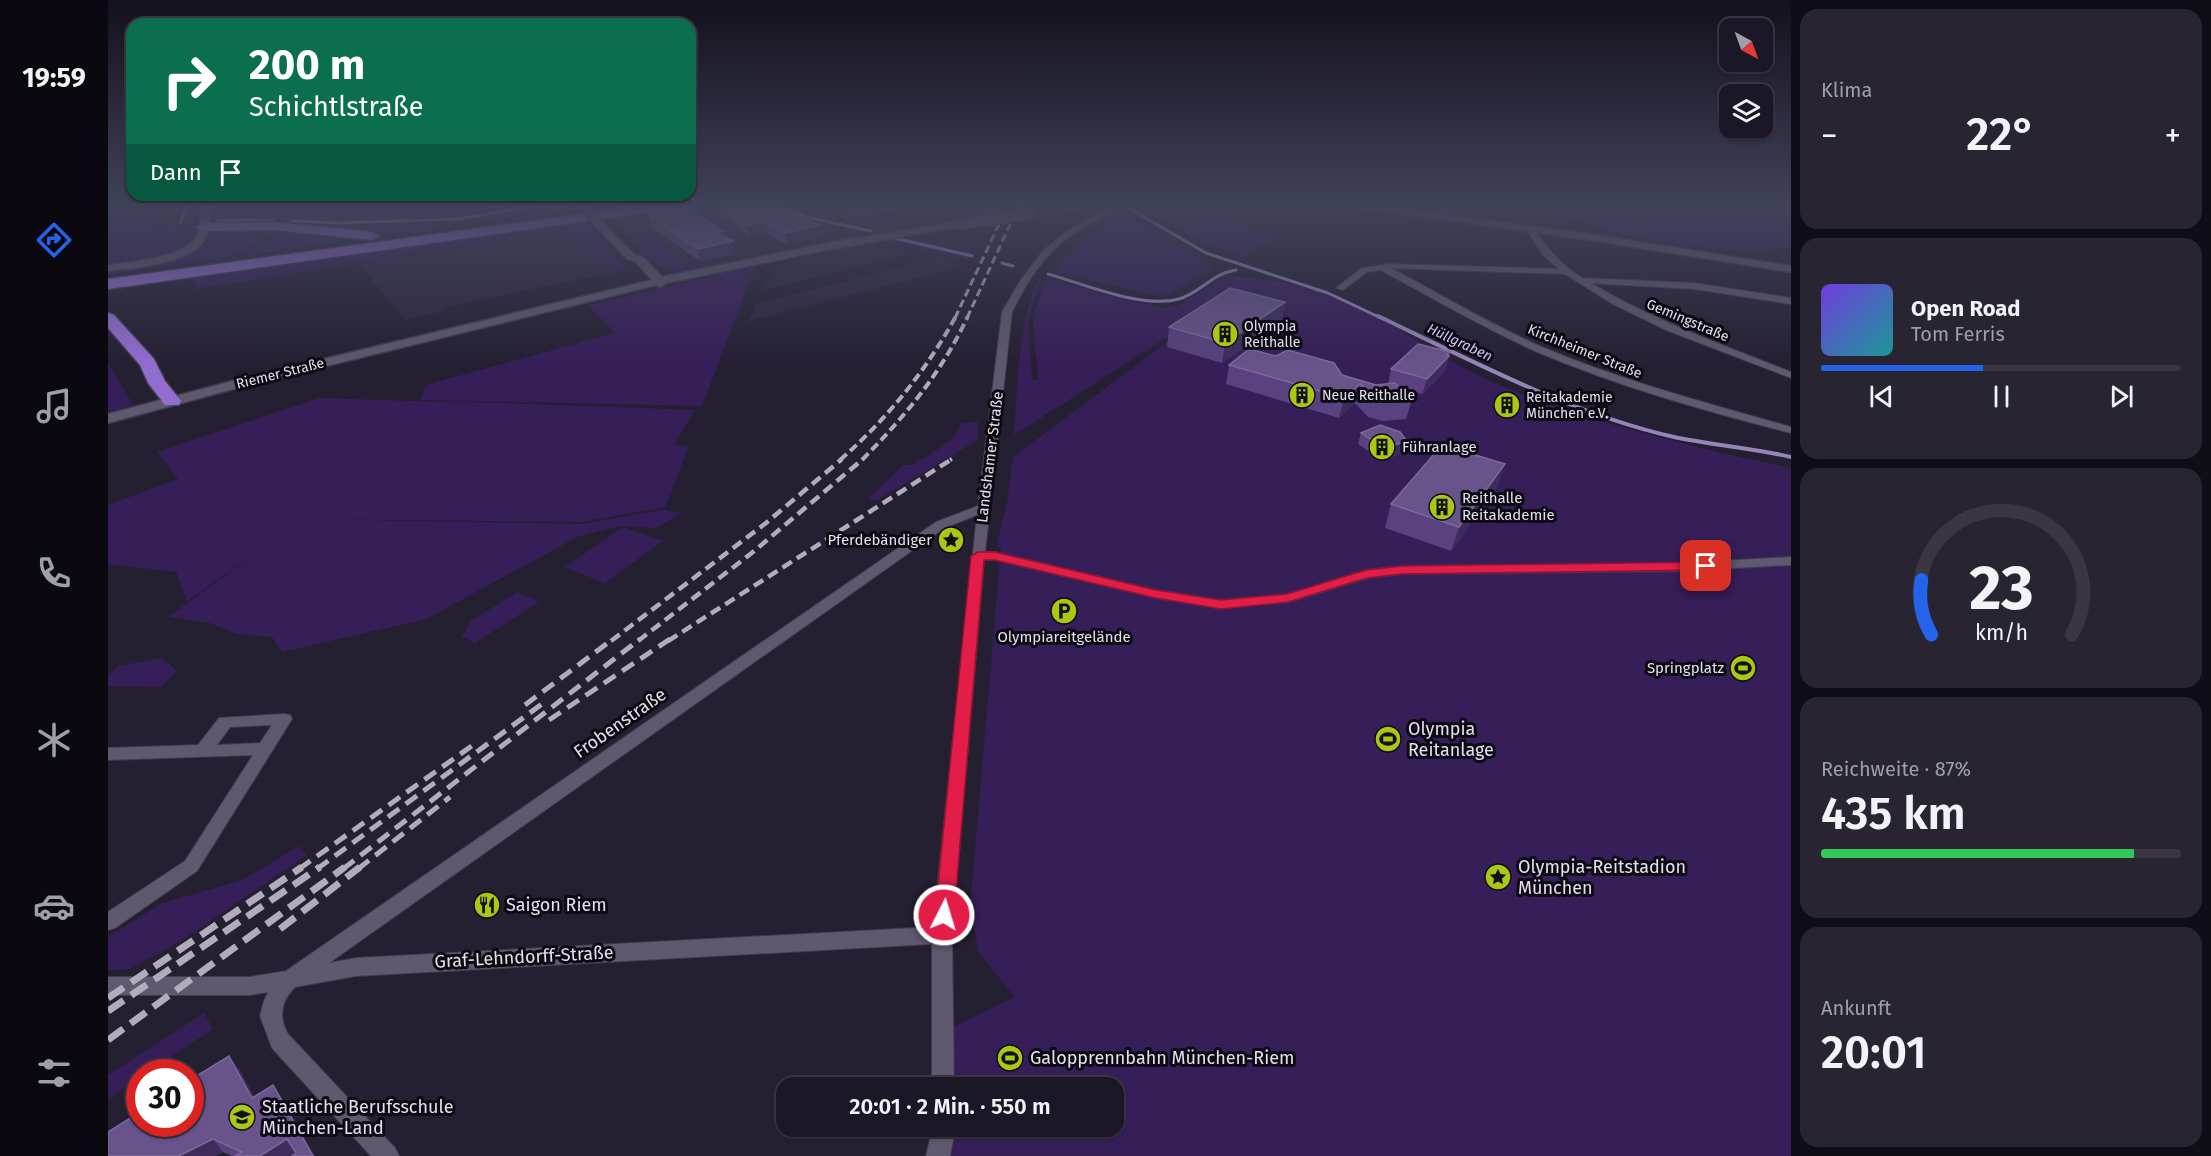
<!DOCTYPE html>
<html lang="de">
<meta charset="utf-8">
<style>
body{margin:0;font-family:"Fira Sans",sans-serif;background:#292432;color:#f1f3f6;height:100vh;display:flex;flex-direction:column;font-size:22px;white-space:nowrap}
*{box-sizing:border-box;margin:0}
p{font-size:20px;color:#a09fa7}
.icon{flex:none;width:33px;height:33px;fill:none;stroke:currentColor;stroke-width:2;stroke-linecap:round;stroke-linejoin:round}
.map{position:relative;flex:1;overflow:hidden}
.drawer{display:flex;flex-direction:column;gap:9px;padding:9px;background:#0f0d15;width:420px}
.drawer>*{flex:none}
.banner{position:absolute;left:18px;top:18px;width:570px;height:183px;border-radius:18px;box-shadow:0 2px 4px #0004,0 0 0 2px #3a3643;background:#0b6e4f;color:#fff;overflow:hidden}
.needle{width:39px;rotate:139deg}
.controls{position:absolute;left:1611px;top:18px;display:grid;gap:12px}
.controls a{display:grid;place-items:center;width:54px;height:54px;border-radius:12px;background:#1c1726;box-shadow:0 2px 4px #0004,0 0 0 2px #3a3643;font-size:30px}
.speed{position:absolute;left:18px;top:1059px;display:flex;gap:12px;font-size:30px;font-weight:700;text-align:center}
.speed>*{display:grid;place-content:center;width:78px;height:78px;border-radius:50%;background:#1c1726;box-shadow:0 2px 4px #0004,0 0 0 2px #3a3643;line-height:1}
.speed .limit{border:9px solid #d22;background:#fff;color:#111}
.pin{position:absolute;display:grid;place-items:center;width:51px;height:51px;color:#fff;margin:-26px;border-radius:12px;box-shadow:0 3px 9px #0006}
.me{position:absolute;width:66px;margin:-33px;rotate:5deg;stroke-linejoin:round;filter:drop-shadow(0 0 4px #0008)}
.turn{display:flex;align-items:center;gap:21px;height:126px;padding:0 24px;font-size:27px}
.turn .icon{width:78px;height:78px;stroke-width:2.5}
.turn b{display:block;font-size:42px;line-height:51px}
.then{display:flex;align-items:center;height:57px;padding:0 24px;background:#0003;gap:12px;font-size:22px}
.big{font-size:45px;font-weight:600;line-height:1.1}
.drawer .widget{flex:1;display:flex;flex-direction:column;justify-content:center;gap:9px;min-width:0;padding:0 21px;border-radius:18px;background:#292432}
.drawer .dial{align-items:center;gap:0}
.dial svg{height:156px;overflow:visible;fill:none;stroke:#3a3643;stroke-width:7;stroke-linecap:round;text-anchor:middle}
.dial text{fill:#f1f3f6;stroke:none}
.song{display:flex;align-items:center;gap:18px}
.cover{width:72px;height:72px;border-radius:9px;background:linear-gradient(135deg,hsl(260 70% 55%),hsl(180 70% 35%))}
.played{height:6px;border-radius:3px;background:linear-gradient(90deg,#2563eb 45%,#3a3643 45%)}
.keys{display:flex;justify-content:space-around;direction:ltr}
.heat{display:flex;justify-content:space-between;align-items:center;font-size:33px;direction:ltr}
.charge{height:9px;border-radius:4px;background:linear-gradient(90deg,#34c759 87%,#3a3643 0)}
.trip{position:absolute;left:668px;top:1077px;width:348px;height:60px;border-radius:18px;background:#1c1726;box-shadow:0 2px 4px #0004,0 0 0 2px #3a3643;font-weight:600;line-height:60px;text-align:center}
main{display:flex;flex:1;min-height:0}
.dock{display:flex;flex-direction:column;width:108px;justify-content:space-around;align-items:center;background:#0b090f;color:#a09fa7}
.dock .icon{width:42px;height:42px}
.dock .active{color:#2563eb}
.dock b{font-size:27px;color:#f1f3f6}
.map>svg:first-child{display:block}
</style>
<main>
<nav class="dock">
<b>19:59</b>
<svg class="icon active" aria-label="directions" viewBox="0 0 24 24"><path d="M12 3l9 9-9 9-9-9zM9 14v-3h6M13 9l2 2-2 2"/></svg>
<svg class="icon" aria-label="music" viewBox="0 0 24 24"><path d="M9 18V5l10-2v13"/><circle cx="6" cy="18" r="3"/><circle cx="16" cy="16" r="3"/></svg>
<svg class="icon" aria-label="phone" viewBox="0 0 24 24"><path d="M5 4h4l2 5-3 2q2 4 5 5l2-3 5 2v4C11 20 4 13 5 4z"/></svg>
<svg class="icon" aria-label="climate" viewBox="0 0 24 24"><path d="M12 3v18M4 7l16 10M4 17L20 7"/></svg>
<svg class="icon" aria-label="car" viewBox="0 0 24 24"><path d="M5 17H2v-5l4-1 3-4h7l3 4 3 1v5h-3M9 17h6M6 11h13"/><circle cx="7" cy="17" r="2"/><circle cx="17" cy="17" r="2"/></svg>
<svg class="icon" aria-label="filters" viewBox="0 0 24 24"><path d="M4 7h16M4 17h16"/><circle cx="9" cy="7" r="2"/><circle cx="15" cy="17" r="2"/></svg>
</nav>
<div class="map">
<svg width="1683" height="1156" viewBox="0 0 1683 1156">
<rect width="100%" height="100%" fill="#251f32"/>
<!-- built -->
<path fill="#2f2640" d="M109,205H390L360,210L107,219Z
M614,205H857L852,221L733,240L584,270L572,264L528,217Z
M459,229L512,271L337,307L340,310L297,320L251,264Z
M764,240L799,254L656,290L671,264Z
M835,256L849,268L641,321L648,304Z"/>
<!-- green -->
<path fill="#361e58" d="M0,205H45L43,227L84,226C81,259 27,262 0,266Z
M72,205H90L86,224H67Z
M390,205H458L464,210L309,232L275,234L106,223L107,219L360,210Z
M583,205H614L529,217L572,264L584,270C539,279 531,240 503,217Z
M857,205H894L888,216L852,221Z
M1050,205L1172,235L1135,257C1100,247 1069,227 1038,208Z
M1279,205H1347L1345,210L1347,213L1339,216Z
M1437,205H1683V247C1617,256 1494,240 1437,205Z
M1017,214L1105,268L1061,294L1050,296L944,272L981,237Z
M478,221L518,270L512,271L459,229L89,289L84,275Z
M142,227L269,237L138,255L163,241V236Z
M104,232L147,233L154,241L139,251L120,257L0,275V271C32,266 90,266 104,232Z
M789,236L864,252L860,260L772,238Z
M648,266L594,406L313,400L317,385L507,333L480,305Z
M1118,276C1159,278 1200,285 1238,301C1292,326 1339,364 1394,386C1490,425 1582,446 1683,468V1156H843L849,1127L1005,1126V1088L849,1087L843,1028L907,997L871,953L862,908L893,548L888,547L899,502L905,457L1105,308L906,435C910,382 909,326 931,277L934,278L920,320L924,380H930L925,319L937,278L1053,308L1070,306Z
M0,363L25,405L0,413Z
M212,398L337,402L333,407L338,401L587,410L566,445L581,446L557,507L474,522L197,519L473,524L555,510L574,513L547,528L513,526L471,536L318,619L174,652L164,637L129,634L102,623L60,617L158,546L79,601L68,572L0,564V505L70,479L49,452Z
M870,422V440L768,501L760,499L795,465H806L810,459H816L846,437L854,423Z
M515,527L555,541L497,583L457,567Z
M409,592L431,602L367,643L354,637L363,621Z
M54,658L69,671L53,687L0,686V676L10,666Z
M191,846L199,855L76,939L22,969L0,970V937L54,903L135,880Z
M96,1013L105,1029L40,1072H32L31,1078L0,1099V1075Z"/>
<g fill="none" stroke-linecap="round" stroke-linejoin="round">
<!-- stream-far1 -->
<path stroke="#9785ba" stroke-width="3" d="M678,209L698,217L763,231
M1024,210L1098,253L1220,293L1273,318
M109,221L165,220
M184,221L229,223L351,219L430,205
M73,222L78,205
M782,237L864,256
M894,263L905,266
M940,274C976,284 1034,309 1071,299C1092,293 1105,273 1128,270"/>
<!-- stream -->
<path stroke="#9785ba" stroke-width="4" d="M1270,316C1364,361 1464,414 1566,437C1604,445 1644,448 1683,457"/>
<defs>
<path id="street" d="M1004,205H1012C999,216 982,223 968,232C937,252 920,280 904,312L877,552H887L1048,590L1113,600L1180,594L1258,570L1294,566L1576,563L1683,557V565L1576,571L1294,574L1260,578L1181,602L1113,608L1048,598L887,560H876L844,935L846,1088H824V944L248,976L187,987C173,1001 170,1016 180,1034L287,1148L291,1156H263L164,1048L152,1016L155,1004L160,992L142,995H0V977H142L178,971L828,522L870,506L894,312L912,281L935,251L959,231ZM869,515L825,927L248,958L221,963L836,528Z
M1422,227H1425C1439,248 1452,264 1474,278L1586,283L1683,298V304L1586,289L1483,283C1546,321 1615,345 1683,372V378L1558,330L1503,303L1457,274L1283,268C1333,295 1382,324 1434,347C1514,381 1599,403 1683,427V433C1596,411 1509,386 1427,351C1374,327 1324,298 1273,270L1259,272L1235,290L1228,288L1254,268L1282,264L1451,269L1435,255L1418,229Z
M176,714L182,715L184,719L89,871L7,928L0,930V912L77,861L145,755L0,760V748L90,745L111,718ZM164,725L152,743L109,745L122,727Z
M825,1126H848L842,1156H818Z"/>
<path id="secondary" d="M94,205H104C102,217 102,231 96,241C81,264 25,268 0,271V265C22,262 76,258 88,237C93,228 92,215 94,205Z
M964,205H987L960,211L955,208Z
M1245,205H1268L1475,233L1683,266V272L1475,239L1250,208Z
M852,221L857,224L856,226L724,249L558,283L553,287L548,285L532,289L133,387L0,423V414L128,380L544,280L527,261L519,259L490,228V224L494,223L527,255L535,257L554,277L724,242Z"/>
<path id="highway" d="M539,205H570L564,209L0,289V279Z
M167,222L264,232L271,236L264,240L167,230L95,231L88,227L95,223Z
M0,313L6,315L46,359L57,381L73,401L71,405H57L40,383L32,365L0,328Z"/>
</defs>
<!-- street casing -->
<use href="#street" stroke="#413c4c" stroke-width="2"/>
<!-- secondary casing -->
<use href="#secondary" stroke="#413c4c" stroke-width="3"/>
<!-- highway casing -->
<use href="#highway" stroke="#413c4c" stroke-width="3"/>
<!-- street -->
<use href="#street" fill="#5f586e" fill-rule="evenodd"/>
<!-- secondary -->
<use href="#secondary" fill="#5f586e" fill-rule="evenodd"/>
<!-- highway -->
<use href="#highway" fill="#926dd0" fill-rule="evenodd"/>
<!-- rail-far4 -->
<path stroke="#b0acbb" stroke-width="3" stroke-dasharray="8 4" stroke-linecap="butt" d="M847,318L900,205
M859,318L911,205"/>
<!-- rail-far3 -->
<path stroke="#b0acbb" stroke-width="4" stroke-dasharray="9 4.5" stroke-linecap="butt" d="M732,460C779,419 818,371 848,316
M754,460C797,416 833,374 860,316
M842,460L844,459"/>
<!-- rail-far2 -->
<path stroke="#b0acbb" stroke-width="4.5" stroke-dasharray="11 6" stroke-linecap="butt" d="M503,641L658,523L734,459
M530,641L645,552L755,459
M560,641L844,459"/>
<!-- rail-far1 -->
<path stroke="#b0acbb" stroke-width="5" stroke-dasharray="14 8" stroke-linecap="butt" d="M417,705L505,639
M441,720L562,639
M191,869L365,745
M209,869L434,704
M235,869L532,639
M250,869L342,797"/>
<!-- rail -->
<path stroke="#b0acbb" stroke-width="7" stroke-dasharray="19 9" stroke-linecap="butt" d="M172,929L252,867
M0,998L194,867
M0,1011L212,867
M0,1040L237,867"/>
<defs>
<path id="secondary-bridge" d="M474,205L494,226
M852,224L923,214"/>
</defs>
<!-- secondary-bridge casing -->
<use href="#secondary-bridge" stroke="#413c4c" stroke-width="12" stroke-linecap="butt"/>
<!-- secondary-bridge -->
<use href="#secondary-bridge" stroke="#5f586e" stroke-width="10"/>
</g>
<!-- wall -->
<path fill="#59427f" d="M306,205H360L307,206Z
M610,205L712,225L713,236L678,244L657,232L641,236L611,213Z
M732,205H796V209L748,217L732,206Z
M541,215L615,236L625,241L627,254L592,261L543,227Z
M1177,302L1173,321L1114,363L1059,347L1061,327Z
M1342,352L1337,371L1314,394L1292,388L1304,399L1298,419L1275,421L1260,417L1247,403L1231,418L1118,384L1121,365L1234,375L1268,385L1280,384L1283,369Z
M1272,425L1296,452L1284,457L1265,454L1250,444L1253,433Z
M1389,487L1343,551L1277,528L1283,504Z
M131,1069L146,1097L174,1099L188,1153V1152L182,1156H124L115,1152L107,1156H0Z"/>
<!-- shaded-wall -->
<path fill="#3e2d5b" d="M748,205H796V209L748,217Z
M656,222L657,232L641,236L640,225Z
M712,225L713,236L678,244L677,233Z
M615,231L616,243L625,241L627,254L592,261L590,249L609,233Z
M1177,302L1173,321L1114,363L1117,343Z
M1342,352L1337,371L1314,394L1319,379Z
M1252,384L1247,403L1231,418L1236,398Z
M1299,441L1296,452L1284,457L1287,445Z
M1397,464L1389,487L1343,551L1351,527Z
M121,1056L131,1069L154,1111L144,1098Z
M165,1085L174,1099L207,1156H205Z
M105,1139L115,1152L107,1156H71Z
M179,1139L188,1152L182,1156H152Z"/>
<!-- building -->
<path fill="#68538b" stroke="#7c699b" stroke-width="1.5" d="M612,205H673L681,211L712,225L677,233L656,222L640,225Z
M581,208L615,231L609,233L625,241L590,249L541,215Z
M1122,288L1177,302L1117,343L1061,327Z
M1310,344L1342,352L1339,355L1341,356L1319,379L1283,369Z
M1141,349L1168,356L1180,350L1226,363L1234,375L1268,385L1287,383L1304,399L1280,401L1265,397L1252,384L1236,398L1121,365Z
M1272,425L1292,432L1299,441L1287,445L1268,443L1253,433Z
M1334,445L1397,464L1351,527L1283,504Z
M121,1056L144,1098L165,1085L205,1156H184L188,1153L179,1139L152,1156H127L134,1152L105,1139L71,1156H0V1132L32,1112V1124H82V1080Z"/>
<!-- sky -->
<linearGradient id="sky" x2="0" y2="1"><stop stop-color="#14111c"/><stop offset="0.56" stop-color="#40425a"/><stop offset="1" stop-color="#40425a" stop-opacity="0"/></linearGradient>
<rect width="1683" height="366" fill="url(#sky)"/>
<!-- route -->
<path fill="#e11d48" stroke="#92132f" stroke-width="1.5" d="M887,552L1048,590L1113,600L1179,594L1258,570L1294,566L1598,562L1605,566L1598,570L1294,574L1259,578L1180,602L1113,609L1048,598L887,560H876L846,915L843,920L836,923L830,920L827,915L863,556L870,552Z"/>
<!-- icons -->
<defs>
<symbol id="building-disc" viewBox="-11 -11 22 22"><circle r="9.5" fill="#abc614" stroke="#0d0a13"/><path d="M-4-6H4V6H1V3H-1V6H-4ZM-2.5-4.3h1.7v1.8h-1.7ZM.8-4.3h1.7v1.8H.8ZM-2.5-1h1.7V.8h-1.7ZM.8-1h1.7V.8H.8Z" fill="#111"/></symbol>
<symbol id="sight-disc" viewBox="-11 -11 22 22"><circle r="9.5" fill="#abc614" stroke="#0d0a13"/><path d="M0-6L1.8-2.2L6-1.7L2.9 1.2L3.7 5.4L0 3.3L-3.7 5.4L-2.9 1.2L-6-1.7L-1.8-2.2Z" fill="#111"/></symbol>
<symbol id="parking-disc" viewBox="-11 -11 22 22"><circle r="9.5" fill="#abc614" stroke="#0d0a13"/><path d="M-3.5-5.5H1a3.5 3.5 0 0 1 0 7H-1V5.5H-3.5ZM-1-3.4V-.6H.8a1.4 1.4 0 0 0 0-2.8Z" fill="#111"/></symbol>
<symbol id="stadium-disc" viewBox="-11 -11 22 22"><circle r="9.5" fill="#abc614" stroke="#0d0a13"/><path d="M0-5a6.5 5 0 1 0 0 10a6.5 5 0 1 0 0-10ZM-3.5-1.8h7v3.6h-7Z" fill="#111"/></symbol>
<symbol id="restaurant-disc" viewBox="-11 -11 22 22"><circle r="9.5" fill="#abc614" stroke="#0d0a13"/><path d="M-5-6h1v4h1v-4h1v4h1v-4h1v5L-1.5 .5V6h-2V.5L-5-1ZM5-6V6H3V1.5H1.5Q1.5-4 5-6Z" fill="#111"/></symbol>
<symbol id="school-disc" viewBox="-11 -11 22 22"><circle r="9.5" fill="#abc614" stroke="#0d0a13"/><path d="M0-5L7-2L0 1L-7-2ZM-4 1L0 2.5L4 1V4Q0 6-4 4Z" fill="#111"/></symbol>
</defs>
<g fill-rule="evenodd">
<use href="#building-disc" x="1102" y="319" width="30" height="30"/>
<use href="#building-disc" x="1179" y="380" width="30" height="30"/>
<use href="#building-disc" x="1384" y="390" width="30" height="30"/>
<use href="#building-disc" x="1259" y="432" width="30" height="30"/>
<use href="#building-disc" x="1319" y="492" width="30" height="30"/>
<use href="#sight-disc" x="828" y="525" width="30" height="30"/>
<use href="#parking-disc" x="941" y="596" width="30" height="30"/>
<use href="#stadium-disc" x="1620" y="653" width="30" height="30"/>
<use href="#stadium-disc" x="1265" y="724" width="30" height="30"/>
<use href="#sight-disc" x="1375" y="862" width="30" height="30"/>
<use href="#restaurant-disc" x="364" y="890" width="30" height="30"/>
<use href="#stadium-disc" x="887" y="1043" width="30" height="30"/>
<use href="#school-disc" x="119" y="1102" width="30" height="30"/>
</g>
<g text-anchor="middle" stroke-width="6" stroke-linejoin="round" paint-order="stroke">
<!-- far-street labels -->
<g font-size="14" fill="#e4e0ee" stroke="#0d0a13">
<text transform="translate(1580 320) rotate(23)" y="5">Gemingstraße</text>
<text transform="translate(1477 351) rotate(22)" y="5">Kirchheimer Straße</text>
<text transform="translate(172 373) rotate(-14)" y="5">Riemer Straße</text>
</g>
<!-- far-poi labels -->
<g font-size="14" fill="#e4e0ee" stroke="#0d0a13" text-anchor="start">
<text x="1136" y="331">Olympia<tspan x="1136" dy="16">Reithalle</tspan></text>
<text x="1214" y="400">Neue Reithalle</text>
<text x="1418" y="402">Reitakademie<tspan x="1418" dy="16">München e.V.</tspan></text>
</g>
<!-- far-water labels -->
<g font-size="14" font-style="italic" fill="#d6c3fe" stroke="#0d0a13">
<text transform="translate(1352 342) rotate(25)" y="5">Hüllgraben</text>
</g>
<!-- poi labels -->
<g font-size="15" fill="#e4e0ee" stroke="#0d0a13" text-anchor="start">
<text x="1294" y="452">Führanlage</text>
<text x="1354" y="503">Reithalle<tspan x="1354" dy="17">Reitakademie</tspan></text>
<text x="824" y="545" text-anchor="end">Pferdebändiger</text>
<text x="956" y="642" text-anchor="middle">Olympiareitgelände</text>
<text x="1616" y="673" text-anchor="end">Springplatz</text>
</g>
<!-- street labels -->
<g font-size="15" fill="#e4e0ee" stroke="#0d0a13">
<text transform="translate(882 457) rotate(-83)" y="5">Landshamer Straße</text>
</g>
<!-- near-street labels -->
<g font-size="18" fill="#e4e0ee" stroke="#0d0a13">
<text transform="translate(512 723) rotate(-35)" y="6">Frobenstraße</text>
<text transform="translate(416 957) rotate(-3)" y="6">Graf-Lehndorff-Straße</text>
</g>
<!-- near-poi labels -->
<g font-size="18" fill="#e4e0ee" stroke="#0d0a13" text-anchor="start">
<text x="1300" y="735">Olympia<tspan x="1300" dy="21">Reitanlage</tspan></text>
<text x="1410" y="873">Olympia-Reitstadion<tspan x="1410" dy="21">München</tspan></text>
<text x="398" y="911">Saigon Riem</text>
<text x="922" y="1064">Galopprennbahn München-Riem</text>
<text x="154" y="1113">Staatliche Berufsschule<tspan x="154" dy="21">München-Land</tspan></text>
</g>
</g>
</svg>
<div class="controls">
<a><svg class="needle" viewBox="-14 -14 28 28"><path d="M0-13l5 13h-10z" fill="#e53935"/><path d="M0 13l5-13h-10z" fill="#a09fa7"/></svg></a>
<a><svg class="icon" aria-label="layers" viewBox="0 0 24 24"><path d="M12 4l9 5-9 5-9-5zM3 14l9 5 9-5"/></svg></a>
</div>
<div class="speed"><div class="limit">30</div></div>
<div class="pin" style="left:1598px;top:566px;background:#d93025"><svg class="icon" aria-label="arrive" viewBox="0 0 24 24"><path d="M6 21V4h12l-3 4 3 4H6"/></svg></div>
<svg class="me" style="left:836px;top:915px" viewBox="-20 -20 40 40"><circle r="17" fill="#e11d48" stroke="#fff" stroke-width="3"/><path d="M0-11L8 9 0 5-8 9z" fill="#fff"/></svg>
<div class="trip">20:01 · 2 Min. · 550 m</div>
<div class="banner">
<div class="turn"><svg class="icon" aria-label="right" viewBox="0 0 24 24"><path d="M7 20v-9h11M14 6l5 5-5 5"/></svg><div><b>200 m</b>Schichtlstraße</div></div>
<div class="then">Dann<svg class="icon" aria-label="arrive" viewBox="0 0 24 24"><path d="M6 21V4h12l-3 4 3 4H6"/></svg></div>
</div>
</div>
<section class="drawer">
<div class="widget"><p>Klima</p>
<div class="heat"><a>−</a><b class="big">22°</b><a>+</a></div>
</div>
<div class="widget">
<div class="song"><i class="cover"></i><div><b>Open Road</b><p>Tom Ferris</p></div></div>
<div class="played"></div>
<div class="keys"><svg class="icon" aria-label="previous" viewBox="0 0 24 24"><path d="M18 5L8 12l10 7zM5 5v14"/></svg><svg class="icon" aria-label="pause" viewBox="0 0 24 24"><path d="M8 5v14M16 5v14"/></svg><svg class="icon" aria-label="next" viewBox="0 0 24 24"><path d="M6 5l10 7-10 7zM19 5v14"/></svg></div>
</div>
<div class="widget dial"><svg viewBox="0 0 100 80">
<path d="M14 69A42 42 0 1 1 86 69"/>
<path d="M14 69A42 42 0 0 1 9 41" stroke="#2563eb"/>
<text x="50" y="56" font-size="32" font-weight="700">23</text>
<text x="50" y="72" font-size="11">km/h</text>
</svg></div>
<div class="widget"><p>Reichweite · 87%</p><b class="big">435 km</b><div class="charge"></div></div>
<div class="widget"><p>Ankunft</p><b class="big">20:01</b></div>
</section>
</main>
